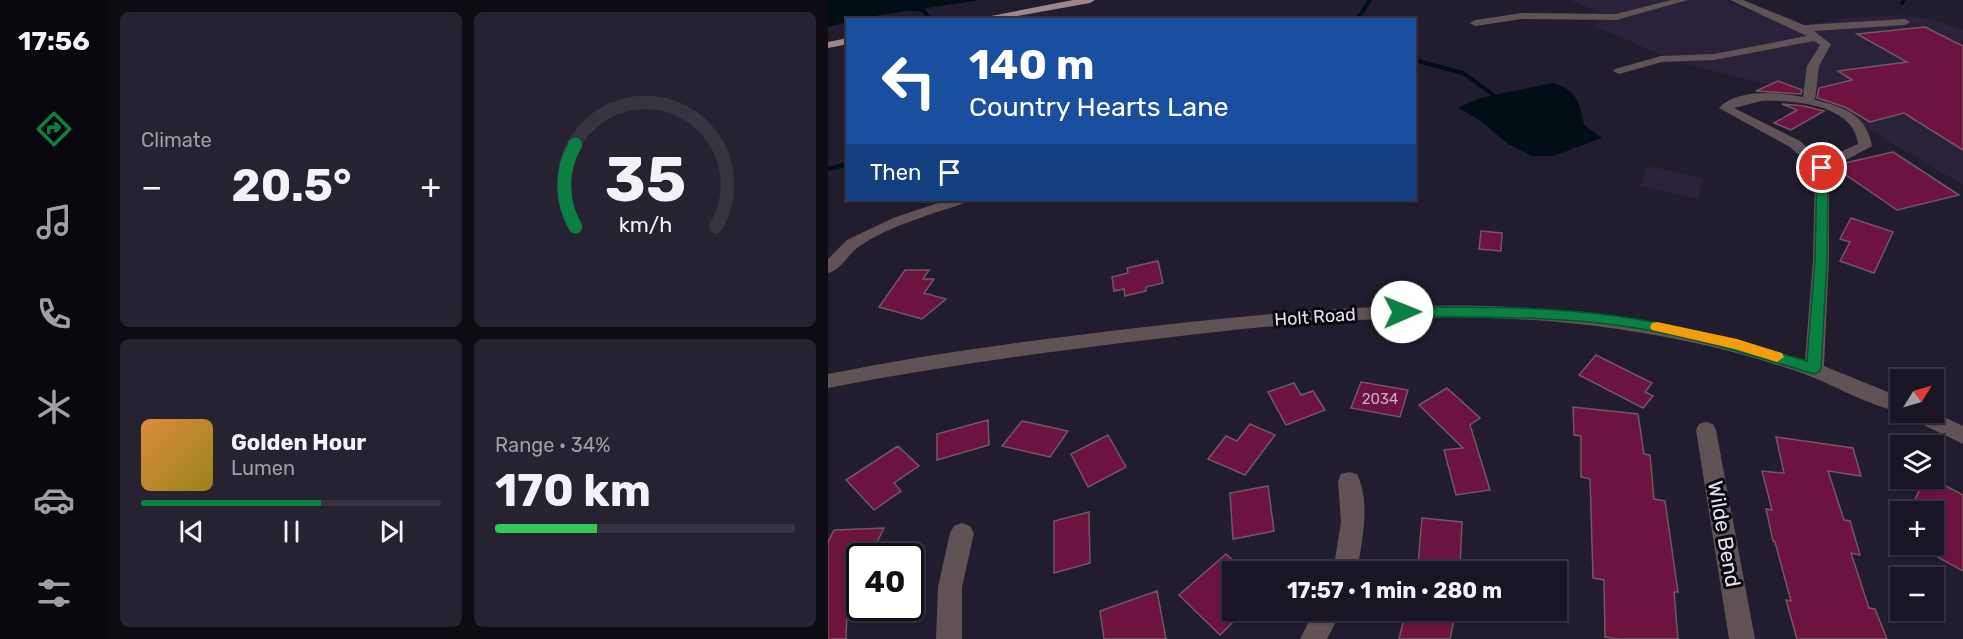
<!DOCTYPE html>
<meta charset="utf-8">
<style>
body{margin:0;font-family:Rubik,sans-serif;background:#26222f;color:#f1f3f6;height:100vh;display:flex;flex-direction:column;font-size:22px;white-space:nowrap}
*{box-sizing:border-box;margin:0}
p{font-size:20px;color:#9f9fa5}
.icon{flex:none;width:33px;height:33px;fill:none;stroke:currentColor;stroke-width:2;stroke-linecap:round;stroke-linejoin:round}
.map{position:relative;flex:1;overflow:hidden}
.drawer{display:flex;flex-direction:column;gap:12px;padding:12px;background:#0e0c13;width:720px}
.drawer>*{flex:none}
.hud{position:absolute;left:18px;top:18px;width:570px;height:183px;border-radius:0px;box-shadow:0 2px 4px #0004,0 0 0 2px #373440;background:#1a4fa0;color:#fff;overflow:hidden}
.needle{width:39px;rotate:53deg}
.buttons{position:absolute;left:1062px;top:369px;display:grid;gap:12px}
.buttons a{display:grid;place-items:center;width:54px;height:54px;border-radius:0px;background:#191522;box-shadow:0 2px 4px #0004,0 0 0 2px #373440;font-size:30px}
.speed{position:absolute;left:18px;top:543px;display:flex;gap:12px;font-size:30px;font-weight:700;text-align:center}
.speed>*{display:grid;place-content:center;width:78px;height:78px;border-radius:50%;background:#191522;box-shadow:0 2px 4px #0004,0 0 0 2px #373440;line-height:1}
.speed .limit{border:3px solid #111;border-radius:9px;background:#fff;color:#111}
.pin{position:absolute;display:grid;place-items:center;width:51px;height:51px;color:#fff;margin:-26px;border:3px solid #fff;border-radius:50%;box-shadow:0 2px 6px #0007}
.me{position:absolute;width:66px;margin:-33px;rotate:89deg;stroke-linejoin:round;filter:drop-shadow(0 0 4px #0008)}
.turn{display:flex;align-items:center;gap:21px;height:126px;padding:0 24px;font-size:27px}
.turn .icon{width:78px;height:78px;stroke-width:2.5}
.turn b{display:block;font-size:42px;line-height:51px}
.then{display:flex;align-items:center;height:57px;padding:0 24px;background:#0003;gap:12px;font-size:22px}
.big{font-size:45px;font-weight:700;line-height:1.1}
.drawer .tile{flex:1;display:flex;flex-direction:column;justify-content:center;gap:9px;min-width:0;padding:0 21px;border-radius:9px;background:#26222f}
.drawer .dial{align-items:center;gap:0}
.dial svg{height:156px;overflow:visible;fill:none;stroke:#373440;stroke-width:7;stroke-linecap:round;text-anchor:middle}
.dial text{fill:#f1f3f6;stroke:none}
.song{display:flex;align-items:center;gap:18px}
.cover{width:72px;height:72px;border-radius:9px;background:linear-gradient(135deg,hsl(30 70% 55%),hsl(50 70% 35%))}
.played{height:6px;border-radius:3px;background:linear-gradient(90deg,#0b8043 60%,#373440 60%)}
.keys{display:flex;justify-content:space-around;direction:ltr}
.heat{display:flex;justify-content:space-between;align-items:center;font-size:33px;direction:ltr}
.charge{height:9px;border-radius:4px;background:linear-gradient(90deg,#34c759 34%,#373440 0)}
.drawer .tiles{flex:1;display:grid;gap:12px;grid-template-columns:repeat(2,1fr)}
.trip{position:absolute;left:394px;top:561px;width:345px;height:60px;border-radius:0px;background:#191522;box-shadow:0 2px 4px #0004,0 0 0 2px #373440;font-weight:700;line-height:60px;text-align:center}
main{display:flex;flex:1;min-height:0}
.dock{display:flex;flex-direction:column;width:108px;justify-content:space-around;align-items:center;background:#0a080e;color:#9f9fa5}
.dock .icon{width:42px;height:42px}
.dock .current{color:#0b8043}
.dock b{font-size:27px;color:#f1f3f6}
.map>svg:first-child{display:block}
</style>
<main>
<nav class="dock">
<b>17:56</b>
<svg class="icon current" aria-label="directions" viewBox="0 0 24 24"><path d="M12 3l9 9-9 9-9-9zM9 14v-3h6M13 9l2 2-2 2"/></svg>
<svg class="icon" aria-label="music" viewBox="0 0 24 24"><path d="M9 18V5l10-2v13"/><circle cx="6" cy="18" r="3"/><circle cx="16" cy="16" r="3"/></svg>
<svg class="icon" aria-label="phone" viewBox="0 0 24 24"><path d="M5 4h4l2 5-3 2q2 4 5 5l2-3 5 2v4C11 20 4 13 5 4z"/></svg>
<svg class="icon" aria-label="climate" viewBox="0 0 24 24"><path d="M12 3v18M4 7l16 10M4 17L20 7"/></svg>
<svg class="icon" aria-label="car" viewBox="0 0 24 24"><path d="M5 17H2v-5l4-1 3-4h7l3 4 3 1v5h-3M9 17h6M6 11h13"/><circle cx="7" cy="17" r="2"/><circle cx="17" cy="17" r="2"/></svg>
<svg class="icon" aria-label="filters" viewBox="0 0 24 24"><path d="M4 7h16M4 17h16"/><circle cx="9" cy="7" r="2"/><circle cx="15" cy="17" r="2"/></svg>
</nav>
<section class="drawer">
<div class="tiles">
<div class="tile"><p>Climate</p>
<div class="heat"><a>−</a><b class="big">20.5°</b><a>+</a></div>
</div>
<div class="tile dial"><svg viewBox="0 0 100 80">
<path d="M14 69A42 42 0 1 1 86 69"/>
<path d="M14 69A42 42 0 0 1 14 27" stroke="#0b8043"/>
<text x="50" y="56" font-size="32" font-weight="700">35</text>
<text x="50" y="72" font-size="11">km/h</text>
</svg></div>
<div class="tile">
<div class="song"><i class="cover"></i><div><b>Golden Hour</b><p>Lumen</p></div></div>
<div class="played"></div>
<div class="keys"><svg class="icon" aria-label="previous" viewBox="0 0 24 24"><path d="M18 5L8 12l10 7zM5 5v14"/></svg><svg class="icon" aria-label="pause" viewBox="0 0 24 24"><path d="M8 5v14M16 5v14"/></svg><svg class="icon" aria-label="next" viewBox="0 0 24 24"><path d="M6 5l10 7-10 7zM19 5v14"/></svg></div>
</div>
<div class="tile"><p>Range · 34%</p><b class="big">170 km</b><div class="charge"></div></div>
</div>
</section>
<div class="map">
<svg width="1135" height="639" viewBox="0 0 1135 639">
<rect width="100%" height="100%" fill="#211c2e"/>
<!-- built -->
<path fill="#2a223a" d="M741,0H898L916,9L970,27L1018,18L1076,15L1103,19L1135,30V185L983,95L851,62L766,26L780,15Z
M819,166L875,178L870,199L812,186Z"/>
<!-- water -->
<path fill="#010e13" d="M0,0H152L20,20L19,22L0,27Z
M725,83C750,91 751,102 756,125L774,138L725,156H704L680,144L653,121L630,108L652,98Z"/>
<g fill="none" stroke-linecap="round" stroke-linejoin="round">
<!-- stream-far1 -->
<path stroke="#010e13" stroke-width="4" d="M1074,3L1076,0
M83,9L95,10L103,20
M529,20L542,0
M586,60L635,73L675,102"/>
<!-- stream -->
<path stroke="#010e13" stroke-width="4.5" d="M0,169L20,164"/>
</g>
<!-- building -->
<path fill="#6c133e" stroke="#715860" stroke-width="1.5" d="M1097,27L1135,46V150L1076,113L1042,122L1017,107L989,98L991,88L1024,80L1010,71L1079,62L1029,34Z
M950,81L974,90L973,94L928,91Z
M954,104L976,106L996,111L963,130L946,123L969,110Z
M1065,152L1131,195L1069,210L1008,168L1017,163Z
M1023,218L1065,232L1046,273L1012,261L1022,242L1012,239Z
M653,231L674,233L673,251L651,249Z
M330,261L335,283L318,287V291L297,296L296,289L286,291L284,277L300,273L299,268Z
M77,270H101L95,279H106L96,293L118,299L94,319L51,307Z
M768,355L824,383L817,392L825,396L815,408L751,375Z
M533,382L580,390L572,417L523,408Z
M466,383L473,395L485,391L497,410L458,425L440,392Z
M619,388L652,418L642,425L662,490L628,495L616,450L635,448L591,405Z
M745,407L810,414L816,454L822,455L826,499L837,501L850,592H846L850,639H790L777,637L776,580L765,578L762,479L753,477V436L746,435Z
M160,420L161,445L109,460V434Z
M194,421L240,431L222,457L174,446Z
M422,424L447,435L417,475L380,459L398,436L409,441Z
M280,435L298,467L260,487L243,454Z
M948,437L1025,448L1033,476L1000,471L1016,520L1022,521L1032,555L1023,553L1041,608L1047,609L1059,639H969L958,600L963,601L947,542L945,541L938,509L944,510L934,471L956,473Z
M70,446L91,466L66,483L73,491L46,510L18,480Z
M1098,478H1103L1135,495V571L1106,555V512L1086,501Z
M440,486L446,531L405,539L402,493Z
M261,512L262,563L226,573V521Z
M594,518L634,522L632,569L590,565Z
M56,528L42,556H32V608L19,612L18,639H0V542L6,530Z
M398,554L418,572H405V610H417L392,635L351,595Z
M329,591L338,639H276L272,611Z
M578,610H628L622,639H571Z"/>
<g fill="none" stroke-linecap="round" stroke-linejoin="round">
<!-- minor -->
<path fill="#5f5355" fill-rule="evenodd" d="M843,0H860L788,20L694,19L647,26L642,23L647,20L694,13L788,14Z
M902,0H915L976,25L1077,19L1082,22L1077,25L986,31L1003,44L991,66L987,100C1016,107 1038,114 1044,146L1001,169V259L996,366L1072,397L1073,412C1038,405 1005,384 971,372C913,352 851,338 790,329C640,307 486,320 336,338C224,351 111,366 0,388V374C110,352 222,338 334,325C485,308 637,296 789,316C853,324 915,342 977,360L985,259L987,169L962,147L891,108C909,88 951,92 975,97L979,66L992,45L986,41L886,60L834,62L791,74L785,71L787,69L833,56L886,54L979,36ZM933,101C965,100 1026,104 1030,144L994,160L972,141L906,108Z
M119,200H139L137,203C102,215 63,225 32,246C20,253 14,270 0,273V259L19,240L65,218Z
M1078,412H1106L1135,426V444L1081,418Z
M878,422L885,424L888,430L927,639H901L868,430L871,424Z
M521,472L529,474C543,503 534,541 529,572H505L513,522L510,481L513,474Z
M134,523L142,526L146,533L134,587V639H108L110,587L122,533L126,526Z
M487,610H514L499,639H472Z"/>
<!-- major -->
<path fill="#9e868b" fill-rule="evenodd" d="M245,0H267L262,3L167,20H142Z
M20,38V44L0,48V42Z"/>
</g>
<!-- route -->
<path fill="#0b8043" stroke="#07532c" stroke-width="1.5" d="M994,165L1000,168L999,260L993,368L991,372L986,374C920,354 856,334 787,325C717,316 645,317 574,316L567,312L574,307C645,307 717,306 788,316C854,325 916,343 979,361L987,260L989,168Z"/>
<!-- slow -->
<path fill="#f59e0b" d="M829,322L909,339L954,353L956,357L949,362L907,349L824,330L822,327L824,323Z"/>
<g text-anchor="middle" stroke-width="6" stroke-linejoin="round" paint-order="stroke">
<!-- number labels -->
<g font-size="15" fill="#c5adc0">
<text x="552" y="404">2034</text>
</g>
<!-- street labels -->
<g font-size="18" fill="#e3e0ec" stroke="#0a080f">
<text transform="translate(487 317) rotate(-4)" y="6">Holt Road</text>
</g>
<!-- near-street labels -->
<g font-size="21" fill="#e3e0ec" stroke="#0a080f">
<text transform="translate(896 534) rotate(80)" y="7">Wilde Bend</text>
</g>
</g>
</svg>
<div class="buttons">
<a><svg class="needle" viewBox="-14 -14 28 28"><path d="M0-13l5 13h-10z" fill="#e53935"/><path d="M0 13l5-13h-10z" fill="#9f9fa5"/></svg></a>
<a><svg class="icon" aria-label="layers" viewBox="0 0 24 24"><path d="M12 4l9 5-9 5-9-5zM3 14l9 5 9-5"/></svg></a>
<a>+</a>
<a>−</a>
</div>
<div class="speed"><div class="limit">40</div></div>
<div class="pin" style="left:994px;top:168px;background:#d93025"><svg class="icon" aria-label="arrive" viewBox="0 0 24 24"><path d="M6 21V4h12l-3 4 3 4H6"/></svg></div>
<svg class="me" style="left:574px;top:312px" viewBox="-20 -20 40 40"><circle r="19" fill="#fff"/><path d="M0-13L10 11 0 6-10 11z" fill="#0b8043"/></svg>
<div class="trip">17:57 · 1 min · 280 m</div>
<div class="hud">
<div class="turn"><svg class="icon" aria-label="left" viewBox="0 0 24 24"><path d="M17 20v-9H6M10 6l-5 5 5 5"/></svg><div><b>140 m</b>Country Hearts Lane</div></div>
<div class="then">Then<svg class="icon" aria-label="arrive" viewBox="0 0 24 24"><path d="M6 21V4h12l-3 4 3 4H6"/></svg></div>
</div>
</div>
</main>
